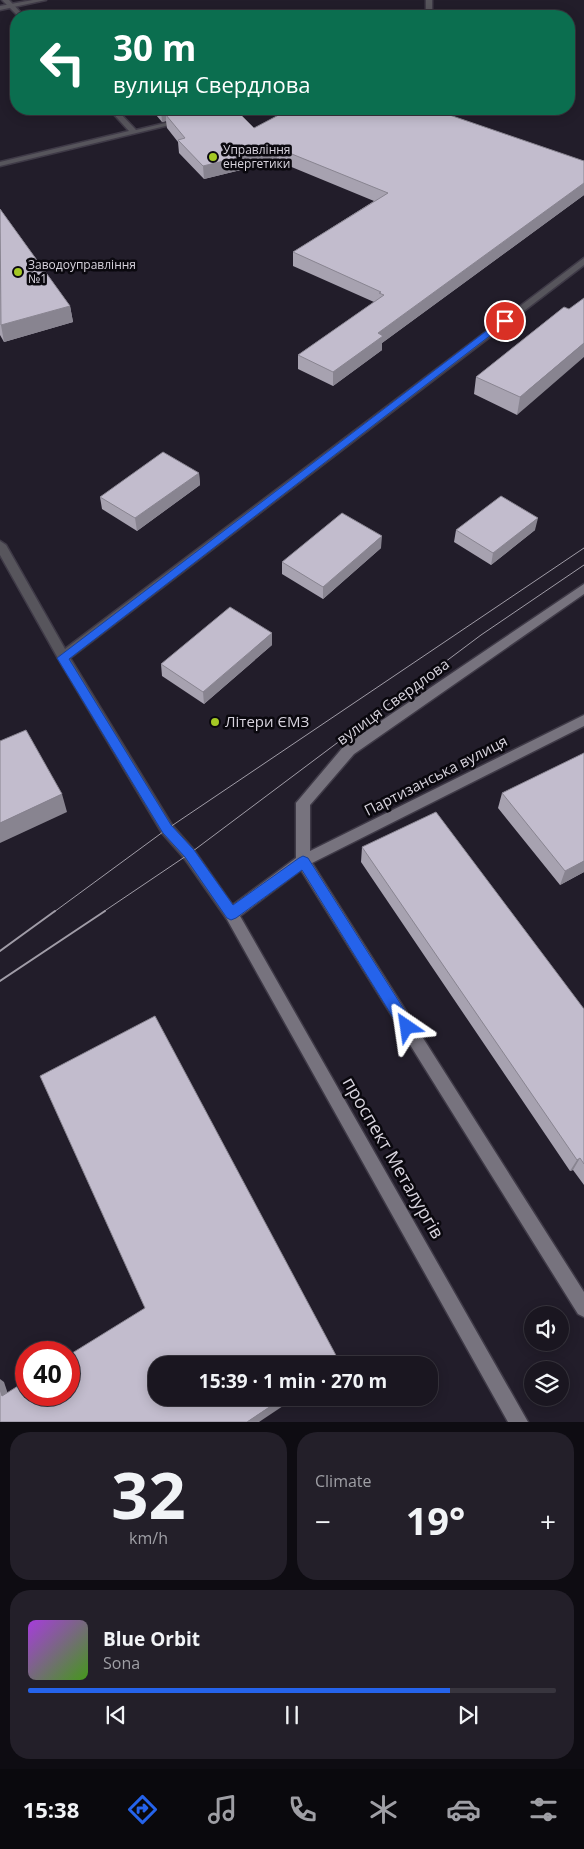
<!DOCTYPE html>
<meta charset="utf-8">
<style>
body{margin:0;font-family:"Open Sans",sans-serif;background:#231f29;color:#f1f3f6;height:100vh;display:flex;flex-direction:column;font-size:19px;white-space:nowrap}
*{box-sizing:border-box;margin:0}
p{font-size:16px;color:#9f9fa5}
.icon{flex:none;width:28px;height:28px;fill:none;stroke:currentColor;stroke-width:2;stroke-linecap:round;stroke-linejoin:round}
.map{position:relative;height:1422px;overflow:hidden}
.sheet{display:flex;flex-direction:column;gap:10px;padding:10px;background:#0e0c12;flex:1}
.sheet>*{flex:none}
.top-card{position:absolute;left:10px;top:10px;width:565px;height:105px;border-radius:20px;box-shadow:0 2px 12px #0003,0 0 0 1px #38353e;background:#0b6e4f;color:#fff;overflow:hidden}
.fabs{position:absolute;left:524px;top:1306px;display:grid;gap:10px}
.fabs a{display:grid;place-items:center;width:45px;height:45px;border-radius:50%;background:#1a1620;box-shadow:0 2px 12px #0003,0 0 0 1px #38353e;font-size:25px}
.speed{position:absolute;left:15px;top:1341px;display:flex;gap:10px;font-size:25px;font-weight:700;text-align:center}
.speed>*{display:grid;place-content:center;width:65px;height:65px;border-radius:50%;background:#1a1620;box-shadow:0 2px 12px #0003,0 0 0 1px #38353e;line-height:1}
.speed .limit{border:8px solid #d22;background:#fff;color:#111}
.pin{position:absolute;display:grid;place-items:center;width:42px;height:42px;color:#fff;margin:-21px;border:2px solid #fff;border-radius:50%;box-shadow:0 1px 5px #0007}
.me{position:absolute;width:55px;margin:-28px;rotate:328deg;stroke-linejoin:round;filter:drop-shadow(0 0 4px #0008)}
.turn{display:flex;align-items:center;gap:18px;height:105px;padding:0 20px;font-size:22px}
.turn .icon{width:65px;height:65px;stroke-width:2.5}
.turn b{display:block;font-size:35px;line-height:42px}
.big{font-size:38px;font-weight:700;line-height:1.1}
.sheet .widget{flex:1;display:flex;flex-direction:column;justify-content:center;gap:8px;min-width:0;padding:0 18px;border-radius:20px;background:#231f29}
.sheet .dial{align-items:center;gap:0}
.dial b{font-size:65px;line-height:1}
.song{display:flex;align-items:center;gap:15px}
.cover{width:60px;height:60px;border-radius:8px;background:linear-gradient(135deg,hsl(280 70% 55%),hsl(100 70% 35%))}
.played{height:5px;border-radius:2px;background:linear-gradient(90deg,#2563eb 80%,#38353e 80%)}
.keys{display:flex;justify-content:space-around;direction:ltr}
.heat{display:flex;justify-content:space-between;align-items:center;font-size:28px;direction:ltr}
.sheet .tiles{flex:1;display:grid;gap:10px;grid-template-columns:1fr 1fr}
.widget:last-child{grid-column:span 2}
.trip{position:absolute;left:148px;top:1356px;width:290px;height:50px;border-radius:20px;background:#1a1620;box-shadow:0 2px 12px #0003,0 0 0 1px #38353e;font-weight:700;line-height:50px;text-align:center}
.dock{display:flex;height:80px;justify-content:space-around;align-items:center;background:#0a090d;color:#9f9fa5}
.dock .icon{width:35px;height:35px}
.dock .selected{color:#2563eb}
.dock b{font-size:22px;color:#f1f3f6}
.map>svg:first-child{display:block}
</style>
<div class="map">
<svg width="584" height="1422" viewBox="0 0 584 1422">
<rect width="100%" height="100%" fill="#221d2a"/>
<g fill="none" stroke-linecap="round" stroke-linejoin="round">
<defs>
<path id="lane" d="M2,0H9L24,16H18Z
M426,0H432V12L426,16H418L426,11Z
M109,109H116L136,130L182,119L186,121L0,166V162L129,131Z"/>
<path id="street" d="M33,0H46L0,10V6Z
M584,258V265L70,658L172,825L194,850L236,910L238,914L236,918L231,920L226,918L184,858L162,833L59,660L0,555V541L6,545L65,649Z"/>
<path id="secondary" d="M584,584V594L354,754L310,805V851L584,715V726L312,863L584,1292V1317L578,1314L301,870L240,916L528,1422H508L224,914L226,910L296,858V803L344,746Z"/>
</defs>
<!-- lane casing -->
<use href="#lane" stroke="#3f3a47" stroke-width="3"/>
<!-- street casing -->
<use href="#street" stroke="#3f3a47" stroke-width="3"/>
<!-- secondary casing -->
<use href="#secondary" stroke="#3f3a47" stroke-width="3"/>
<!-- lane -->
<use href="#lane" fill="#57555c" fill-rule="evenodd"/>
<!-- street -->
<use href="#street" fill="#57555c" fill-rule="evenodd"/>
<!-- secondary -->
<use href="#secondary" fill="#77737e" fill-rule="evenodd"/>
<!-- tram-far1 -->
<path stroke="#a09ca7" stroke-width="1" d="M54,912L167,829L584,548
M103,912L189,854L481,635L584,565"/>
<!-- tram -->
<path stroke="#a09ca7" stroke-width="2" d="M0,951L55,911
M0,981L105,911"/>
</g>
<!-- wall -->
<path fill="#a7a2b0" d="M151,109H235L254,128L584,161V195L382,343V350L333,386L298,369V355L374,302L293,266V252L374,201L277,161L204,179L179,153L178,142L167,128L166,121L162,122Z
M0,209L70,306L73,322L4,342L0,335Z
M564,307L517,415L474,394L476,377Z
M199,473L200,485L137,531L102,509L100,497Z
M456,530H535L491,565L454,542Z
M381,548L323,599L282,574V562Z
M272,645L204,704L162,676L161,664Z
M502,793L584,872L560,885L498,808Z
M362,847L584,1009V1185L573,1170L570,1171L361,862Z"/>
<!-- shaded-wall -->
<path fill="#888490" d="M171,109H221L166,115V121L162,122L161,111Z
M277,148V161L204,179L203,166Z
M584,183V195L382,343V350L333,386V372L378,333Z
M70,306L73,322L4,342L1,325Z
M584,343V357L517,415L520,397Z
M199,473L200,485L137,531L135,518Z
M538,518L535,530L491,565L493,553Z
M382,536L381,548L323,599V587Z
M272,633V645L204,704L203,692Z
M62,794L67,812L0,843V823Z
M584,861V872L560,885L565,871Z
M580,1158L573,1170L570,1171L577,1160Z
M339,1361L338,1365H332Z
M0,1379L4,1382L11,1403L2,1396L0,1389Z
M283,1398H295L259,1422H247Z"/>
<!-- building -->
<path fill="#c2bccd" stroke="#888490" d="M159,109H171L161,111Z
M194,109H235L254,128L290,109H432L584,161V183L378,333L383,336L333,372L298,355L384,295L379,293L381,292L293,252L388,193L277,148L203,166L178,140L185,138L166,115Z
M0,209L70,306L1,325Z
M584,298V343L520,397L476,377L564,307L569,309Z
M163,452L199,473L135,518L100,497Z
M501,496L538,518L493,553L456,530Z
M342,513L382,536L323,587L282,562Z
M230,607L272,633L203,692L161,664Z
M26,730L62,794L0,823V741Z
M584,753V861L565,871L502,793Z
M436,812L584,1009V1164L580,1158L577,1160L362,847Z
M155,1016L339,1361L332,1365H156V1398H283L247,1422H0V1389L2,1396L26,1381V1395H69V1355L145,1308L40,1076Z"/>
<!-- route -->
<path fill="#2563eb" stroke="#184099" d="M502,319L509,321L69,659L171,825L194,850L233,905L299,858L303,856L308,858L412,1022L414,1027L412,1032L407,1033L402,1032L302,870L236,918L231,920L227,918L185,857L163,833L57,658Z"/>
<!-- markers -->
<g fill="#a4c824" stroke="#0a080e" stroke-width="2">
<circle cx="213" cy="157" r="5"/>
<circle cx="18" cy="272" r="5"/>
<circle cx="215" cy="722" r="5"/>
</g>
<g text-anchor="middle" stroke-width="5" stroke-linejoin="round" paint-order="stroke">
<!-- far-poi labels -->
<g font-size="12" fill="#d7d3dd" stroke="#0a080e" text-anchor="start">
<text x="223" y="154">Управління<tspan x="223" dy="14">енергетики</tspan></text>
<text x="28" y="269">Заводоуправління<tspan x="28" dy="14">№1</tspan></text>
</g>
<!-- street labels -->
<g font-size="15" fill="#d7d3dd" stroke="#0a080e">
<text transform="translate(393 702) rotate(-36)" y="5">вулиця Свердлова</text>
<text transform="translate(436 776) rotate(-27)" y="5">Партизанська вулиця</text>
</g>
<!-- poi labels -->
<g font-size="15" fill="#d7d3dd" stroke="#0a080e" text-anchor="start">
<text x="225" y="727">Літери ЄМЗ</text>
</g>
<!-- near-street labels -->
<g font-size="18" fill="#d7d3dd" stroke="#0a080e">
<text transform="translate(393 1158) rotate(60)" y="6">проспект Металургів</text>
</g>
</g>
</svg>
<div class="fabs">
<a><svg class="icon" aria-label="sound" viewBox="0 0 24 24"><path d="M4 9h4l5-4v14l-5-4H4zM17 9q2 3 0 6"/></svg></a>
<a><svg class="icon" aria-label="layers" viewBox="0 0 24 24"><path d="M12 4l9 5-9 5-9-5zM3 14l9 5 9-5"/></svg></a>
</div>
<div class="speed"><div class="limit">40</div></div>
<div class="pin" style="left:505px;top:321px;background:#d93025"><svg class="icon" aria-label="arrive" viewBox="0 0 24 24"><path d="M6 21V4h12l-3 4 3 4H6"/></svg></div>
<svg class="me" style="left:407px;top:1027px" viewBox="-20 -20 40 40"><path d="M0-17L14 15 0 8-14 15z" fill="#2563eb" stroke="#fff" stroke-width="4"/></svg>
<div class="trip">15:39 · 1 min · 270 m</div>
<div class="top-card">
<div class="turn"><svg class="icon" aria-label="left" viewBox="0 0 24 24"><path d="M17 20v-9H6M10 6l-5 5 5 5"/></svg><div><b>30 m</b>вулиця Свердлова</div></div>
</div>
</div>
<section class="sheet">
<div class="tiles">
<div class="widget dial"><b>32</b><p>km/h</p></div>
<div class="widget"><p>Climate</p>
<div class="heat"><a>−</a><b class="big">19°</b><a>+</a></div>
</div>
<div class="widget">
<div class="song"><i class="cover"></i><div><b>Blue Orbit</b><p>Sona</p></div></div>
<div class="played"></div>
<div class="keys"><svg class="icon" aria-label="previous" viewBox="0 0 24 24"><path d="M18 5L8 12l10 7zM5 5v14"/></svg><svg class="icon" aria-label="pause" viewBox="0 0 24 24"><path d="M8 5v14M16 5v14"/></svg><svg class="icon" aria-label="next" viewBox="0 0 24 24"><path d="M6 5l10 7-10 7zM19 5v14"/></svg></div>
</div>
</div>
</section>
<nav class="dock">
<b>15:38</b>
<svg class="icon selected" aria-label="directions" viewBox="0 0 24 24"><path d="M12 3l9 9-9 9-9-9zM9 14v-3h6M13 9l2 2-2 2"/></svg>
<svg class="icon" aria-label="music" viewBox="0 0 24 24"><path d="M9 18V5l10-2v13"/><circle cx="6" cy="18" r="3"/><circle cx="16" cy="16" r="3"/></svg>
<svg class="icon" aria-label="phone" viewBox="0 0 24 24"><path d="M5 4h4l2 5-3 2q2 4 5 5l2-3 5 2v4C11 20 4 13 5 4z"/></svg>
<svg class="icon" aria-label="climate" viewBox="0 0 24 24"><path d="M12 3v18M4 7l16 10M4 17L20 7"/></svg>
<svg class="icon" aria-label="car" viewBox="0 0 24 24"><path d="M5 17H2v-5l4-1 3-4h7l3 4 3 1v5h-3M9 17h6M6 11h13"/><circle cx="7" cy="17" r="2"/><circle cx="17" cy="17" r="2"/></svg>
<svg class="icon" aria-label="filters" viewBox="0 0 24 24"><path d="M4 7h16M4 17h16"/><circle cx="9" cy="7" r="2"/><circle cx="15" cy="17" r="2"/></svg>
</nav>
